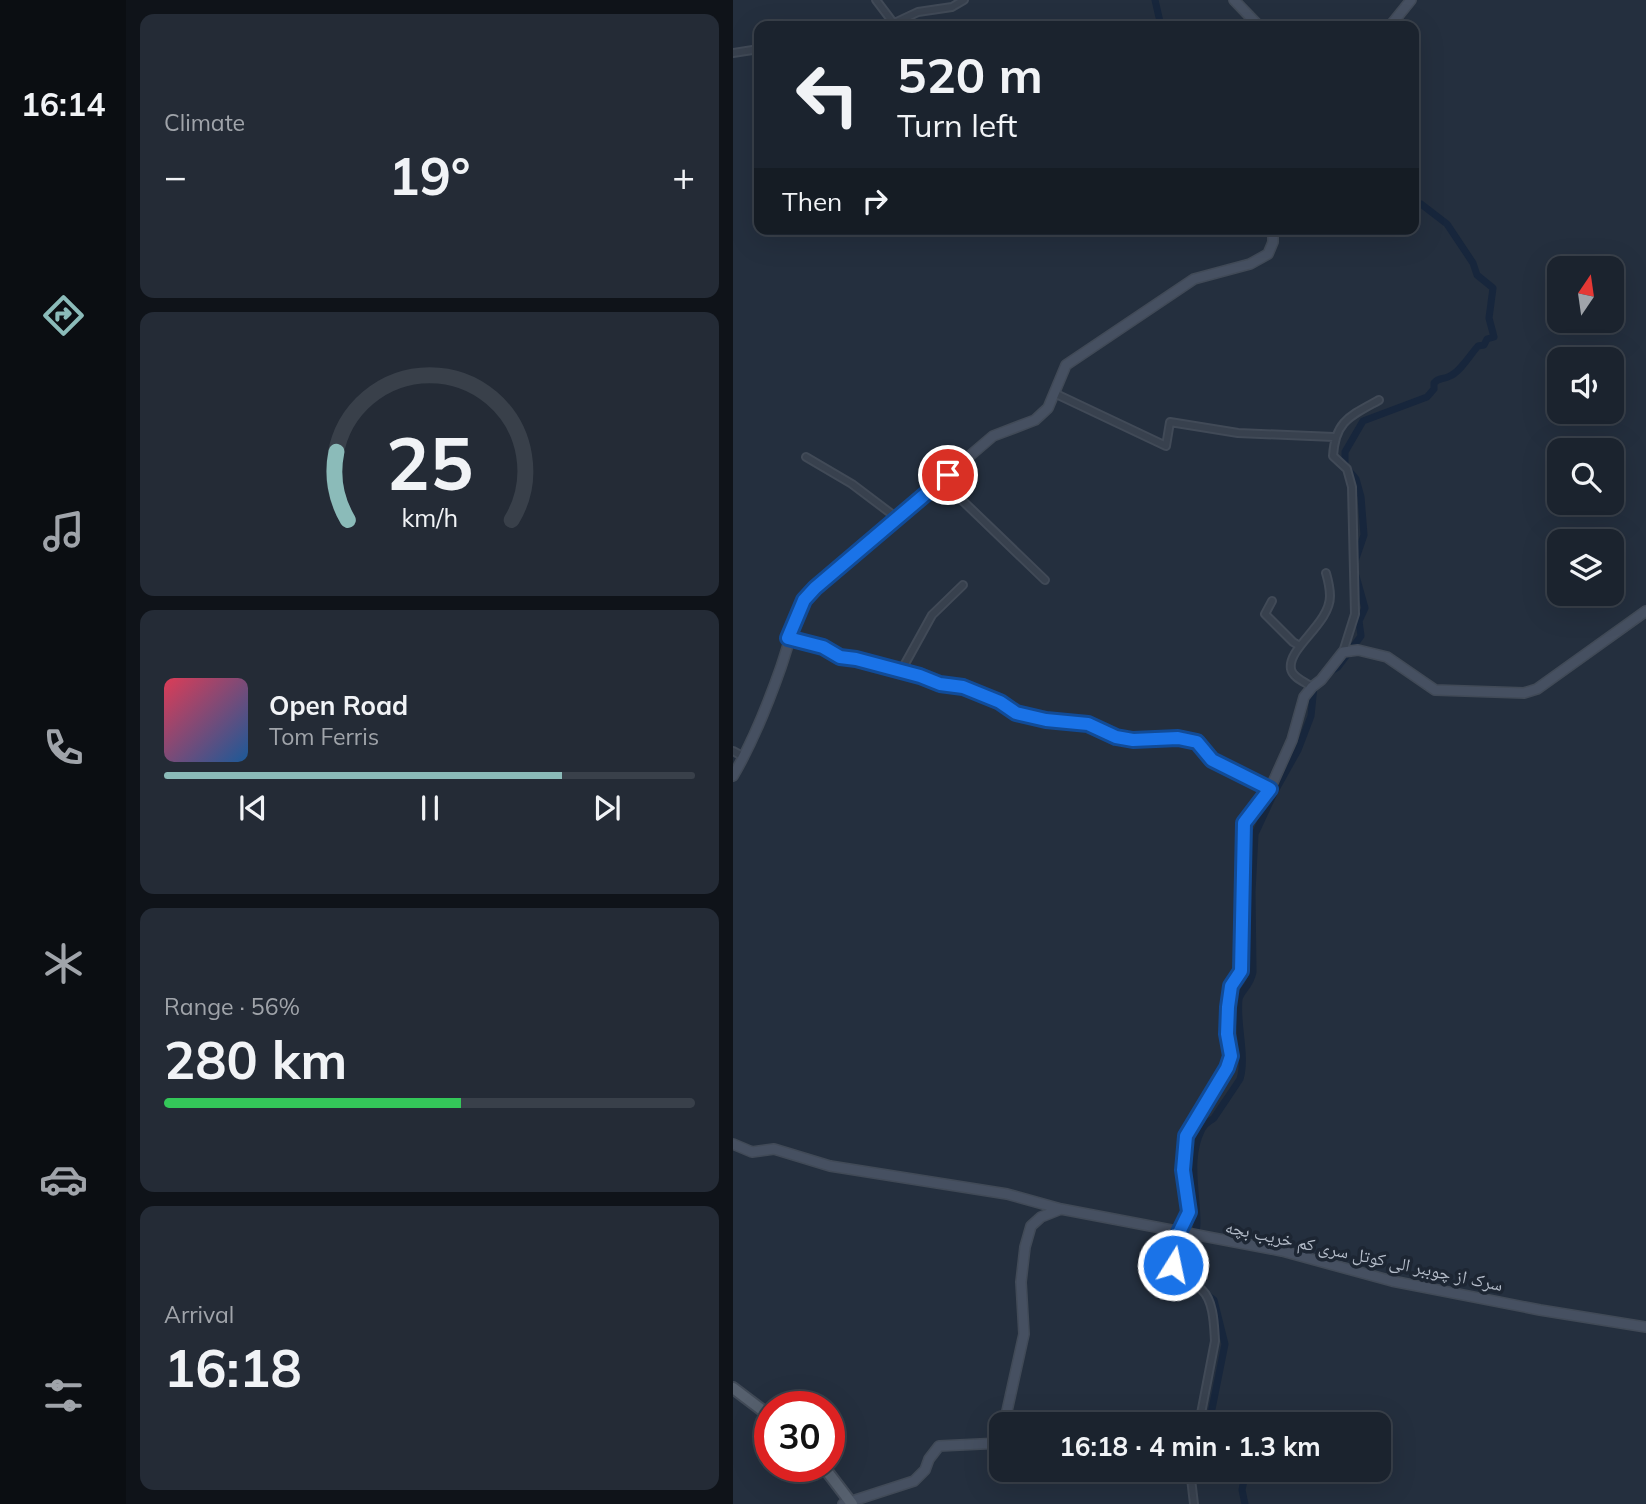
<!DOCTYPE html>
<meta charset="utf-8">
<style>
body{margin:0;font-family:Mulish,"Noto Naskh Arabic",sans-serif;background:#242b36;color:#f1f3f6;height:100vh;display:flex;flex-direction:column;font-size:26px;white-space:nowrap}
*{box-sizing:border-box;margin:0}
p{font-size:23px;color:#a0a4aa}
.icon{flex:none;width:38px;height:38px;fill:none;stroke:currentColor;stroke-width:2;stroke-linecap:round;stroke-linejoin:round}
.map{position:relative;flex:1;overflow:hidden}
.panel{display:flex;flex-direction:column;gap:14px;padding:14px;background:#0f1319;width:607px}
.panel>*{flex:none}
.guide{position:absolute;left:21px;top:21px;width:665px;height:214px;border-radius:14px;box-shadow:0 7px 28px #0002,0 0 0 2px #39404a;background:#1b232e;color:#f1f3f6;overflow:hidden}
.needle{width:46px;rotate:13deg}
.controls{position:absolute;left:814px;top:256px;display:grid;gap:14px}
.controls a{display:grid;place-items:center;width:77px;height:77px;border-radius:14px;background:#1b232e;box-shadow:0 7px 28px #0002,0 0 0 2px #39404a;font-size:35px}
.speed{position:absolute;left:21px;top:1391px;display:flex;gap:14px;font-size:35px;font-weight:700;text-align:center}
.speed>*{display:grid;place-content:center;width:91px;height:91px;border-radius:50%;background:#1b232e;box-shadow:0 7px 28px #0002,0 0 0 2px #39404a;line-height:1}
.speed .limit{border:10px solid #d22;background:#fff;color:#111}
.pin{position:absolute;display:grid;place-items:center;width:60px;height:60px;color:#fff;margin:-30px;border:4px solid #fff;border-radius:50%;box-shadow:0 2px 7px #0007}
.me{position:absolute;width:77px;margin:-38px;rotate:10deg;stroke-linejoin:round;filter:drop-shadow(0 0 5px #0008)}
.turn{display:flex;align-items:center;gap:24px;height:147px;padding:0 28px;font-size:32px}
.turn .icon{width:91px;height:91px;stroke-width:2.5}
.turn b{display:block;font-size:49px;line-height:60px}
.then{display:flex;align-items:center;height:66px;padding:0 28px;background:#0003;gap:14px;font-size:26px}
.big{font-size:52px;font-weight:700;line-height:1.1}
.panel .tile{flex:1;display:flex;flex-direction:column;justify-content:center;gap:10px;min-width:0;padding:0 24px;border-radius:14px;background:#242b36}
.panel .dial{align-items:center;gap:0}
.dial svg{height:182px;overflow:visible;fill:none;stroke:#39404a;stroke-width:7;stroke-linecap:round;text-anchor:middle}
.dial text{fill:#f1f3f6;stroke:none}
.song{display:flex;align-items:center;gap:21px}
.cover{width:84px;height:84px;border-radius:10px;background:linear-gradient(135deg,hsl(350 70% 55%),hsl(210 70% 35%))}
.played{height:7px;border-radius:4px;background:linear-gradient(90deg,#8bbbb9 75%,#39404a 75%)}
.keys{display:flex;justify-content:space-around;direction:ltr}
.heat{display:flex;justify-content:space-between;align-items:center;font-size:38px;direction:ltr}
.charge{height:10px;border-radius:5px;background:linear-gradient(90deg,#34c759 56%,#39404a 0)}
.trip{position:absolute;left:256px;top:1412px;width:402px;height:70px;border-radius:14px;background:#1b232e;box-shadow:0 7px 28px #0002,0 0 0 2px #39404a;font-weight:700;line-height:70px;text-align:center}
main{display:flex;flex:1;min-height:0}
.tabs{display:flex;flex-direction:column;width:126px;justify-content:space-around;align-items:center;background:#0b0e12;color:#a0a4aa}
.tabs .icon{width:49px;height:49px}
.tabs .current{color:#8bbbb9}
.tabs b{font-size:32px;color:#f1f3f6}
.map>svg:first-child{display:block}
</style>
<main>
<nav class="tabs">
<b>16:14</b>
<svg class="icon current" aria-label="directions" viewBox="0 0 24 24"><path d="M12 3l9 9-9 9-9-9zM9 14v-3h6M13 9l2 2-2 2"/></svg>
<svg class="icon" aria-label="music" viewBox="0 0 24 24"><path d="M9 18V5l10-2v13"/><circle cx="6" cy="18" r="3"/><circle cx="16" cy="16" r="3"/></svg>
<svg class="icon" aria-label="phone" viewBox="0 0 24 24"><path d="M5 4h4l2 5-3 2q2 4 5 5l2-3 5 2v4C11 20 4 13 5 4z"/></svg>
<svg class="icon" aria-label="climate" viewBox="0 0 24 24"><path d="M12 3v18M4 7l16 10M4 17L20 7"/></svg>
<svg class="icon" aria-label="car" viewBox="0 0 24 24"><path d="M5 17H2v-5l4-1 3-4h7l3 4 3 1v5h-3M9 17h6M6 11h13"/><circle cx="7" cy="17" r="2"/><circle cx="17" cy="17" r="2"/></svg>
<svg class="icon" aria-label="filters" viewBox="0 0 24 24"><path d="M4 7h16M4 17h16"/><circle cx="9" cy="7" r="2"/><circle cx="15" cy="17" r="2"/></svg>
</nav>
<section class="panel">
<div class="tile"><p>Climate</p>
<div class="heat"><a>−</a><b class="big">19°</b><a>+</a></div>
</div>
<div class="tile dial"><svg viewBox="0 0 100 80">
<path d="M14 69A42 42 0 1 1 86 69"/>
<path d="M14 69A42 42 0 0 1 9 39" stroke="#8bbbb9"/>
<text x="50" y="56" font-size="32" font-weight="700">25</text>
<text x="50" y="72" font-size="11">km/h</text>
</svg></div>
<div class="tile">
<div class="song"><i class="cover"></i><div><b>Open Road</b><p>Tom Ferris</p></div></div>
<div class="played"></div>
<div class="keys"><svg class="icon" aria-label="previous" viewBox="0 0 24 24"><path d="M18 5L8 12l10 7zM5 5v14"/></svg><svg class="icon" aria-label="pause" viewBox="0 0 24 24"><path d="M8 5v14M16 5v14"/></svg><svg class="icon" aria-label="next" viewBox="0 0 24 24"><path d="M6 5l10 7-10 7zM19 5v14"/></svg></div>
</div>
<div class="tile"><p>Range · 56%</p><b class="big">280 km</b><div class="charge"></div></div>
<div class="tile"><p>Arrival</p><b class="big">16:18</b></div>
</section>
<div class="map">
<svg width="913" height="1504" viewBox="0 0 913 1504">
<rect width="100%" height="100%" fill="#242f3e"/>
<g fill="none" stroke-linecap="round" stroke-linejoin="round">
<!-- canal -->
<path stroke="#17263c" stroke-width="7" d="M422,0L428,26
M621,564L631,535L628,497L623,479L612,466V452L630,421L694,397L701,389V383C706,377 710,380 717,376C727,372 737,355 745,346L751,345L754,339L761,337L756,318L760,288L744,275L740,263L714,224L688,204L681,203
M595,673L605,667L628,636L626,621L632,608L623,576
M460,1283C456,1275 451,1267 453,1258C456,1245 464,1239 464,1223C464,1191 454,1159 469,1129C472,1123 476,1122 481,1118C482,1116 506,1081 507,1079C514,1056 503,1024 506,999C508,990 517,987 520,972L519,892L522,834L542,791L565,750L578,716L581,686
M469,1291L481,1300L492,1344L476,1424H480
M512,1504L509,1490L513,1470"/>
<defs>
<path id="street" d="M143,0L162,25
M155,26L185,12L219,7L231,0
M512,26L518,20
M0,53L26,49
M321,393L433,446L437,422L505,433L601,437
M73,457L119,484L164,518
M208,480L312,580
M539,601L532,614L560,642L567,646
M610,652L622,614L619,487L614,469L600,456C602,421 617,416 646,400
M168,671L199,615L230,585
M579,687C572,682 559,677 558,669C554,648 597,624 597,596C597,588 595,580 593,573
M0,751L11,757
M468,1415L518,1424
M466,1424L482,1341C481,1326 481,1301 469,1290C460,1281 447,1278 441,1266C430,1246 453,1229 455,1211C457,1198 450,1182 450,1169C449,1130 474,1098 494,1068L498,1056L494,1034L495,1007L498,986L508,971L510,834L511,823L537,789
M457,1470L461,1504"/>
<path id="secondary" d="M501,0L526,26
M657,26L678,0
M55,638L90,647L107,657L123,659L187,676L207,684L230,687L267,702L283,713L312,720L355,725L383,737L400,740L445,738L464,742L479,760L537,789L559,740L571,697L579,687L588,680L610,652L625,650L654,657L702,690L791,693L804,689L913,611
M0,776C20,742 35,704 48,667C58,638 62,612 82,588L260,436L302,420L315,408L333,365L461,279L517,264L535,254L540,242V229
M0,1144L19,1152L41,1149L97,1166L274,1194L328,1209
M276,1424L274,1411L291,1334L288,1282L292,1247L298,1226L308,1217L328,1209L549,1251L659,1281L807,1310L913,1327
M110,1504L181,1481L192,1470L196,1459L206,1446L268,1443"/>
<path id="primary" d="M0,1388L37,1416
M90,1466L119,1504"/>
</defs>
<!-- street casing -->
<use href="#street" stroke="#414a57" stroke-width="10"/>
<!-- secondary casing -->
<use href="#secondary" stroke="#414a57" stroke-width="12"/>
<!-- primary casing -->
<use href="#primary" stroke="#414a57" stroke-width="14"/>
<!-- street -->
<use href="#street" stroke="#38414e" stroke-width="6"/>
<!-- secondary -->
<use href="#secondary" stroke="#465061" stroke-width="9"/>
<!-- primary -->
<use href="#primary" stroke="#56606e" stroke-width="10"/>
</g>
<g fill="none" stroke-linecap="round" stroke-linejoin="round">
<defs>
<path id="route" d="M215,475L82,588L71,600L55,638L90,647L107,657L123,659L187,676L207,684L230,687L267,702L283,713L313,720L355,724L383,737L400,740L445,738L464,742L479,760L537,789L511,823L508,971L498,986L495,1007L494,1034L498,1056L494,1068L453,1136L450,1170L456,1212L439,1247L440,1265"/>
</defs>
<!-- route casing -->
<use href="#route" stroke="#114b97" stroke-width="18"/>
<!-- route -->
<use href="#route" stroke="#1a73e8" stroke-width="12"/>
</g>
<g text-anchor="middle" stroke-width="7" stroke-linejoin="round" paint-order="stroke">
<!-- street labels -->
<g font-size="18" fill="#b4bcc9" stroke="#1d2633">
<text transform="translate(631 1256) rotate(12)" y="6">سرک از چوببر الی کوتل سری کم خریب بچه</text>
</g>
</g>
</svg>
<div class="controls">
<a><svg class="needle" viewBox="-14 -14 28 28"><path d="M0-13l5 13h-10z" fill="#e53935"/><path d="M0 13l5-13h-10z" fill="#a0a4aa"/></svg></a>
<a><svg class="icon" aria-label="sound" viewBox="0 0 24 24"><path d="M4 9h4l5-4v14l-5-4H4zM17 9q2 3 0 6"/></svg></a>
<a><svg class="icon" aria-label="search" viewBox="0 0 24 24"><circle cx="10" cy="10" r="6"/><path d="M15 15l6 6"/></svg></a>
<a><svg class="icon" aria-label="layers" viewBox="0 0 24 24"><path d="M12 4l9 5-9 5-9-5zM3 14l9 5 9-5"/></svg></a>
</div>
<div class="speed"><div class="limit">30</div></div>
<div class="pin" style="left:215px;top:475px;background:#d93025"><svg class="icon" aria-label="arrive" viewBox="0 0 24 24"><path d="M6 21V4h12l-3 4 3 4H6"/></svg></div>
<svg class="me" style="left:440px;top:1265px" viewBox="-20 -20 40 40"><circle r="17" fill="#1a73e8" stroke="#fff" stroke-width="3"/><path d="M0-11L8 9 0 5-8 9z" fill="#fff"/></svg>
<div class="trip">16:18 · 4 min · 1.3 km</div>
<div class="guide">
<div class="turn"><svg class="icon" aria-label="left" viewBox="0 0 24 24"><path d="M17 20v-9H6M10 6l-5 5 5 5"/></svg><div><b>520 m</b>Turn left</div></div>
<div class="then">Then<svg class="icon" aria-label="right" viewBox="0 0 24 24"><path d="M7 20v-9h11M14 6l5 5-5 5"/></svg></div>
</div>
</div>
</main>
